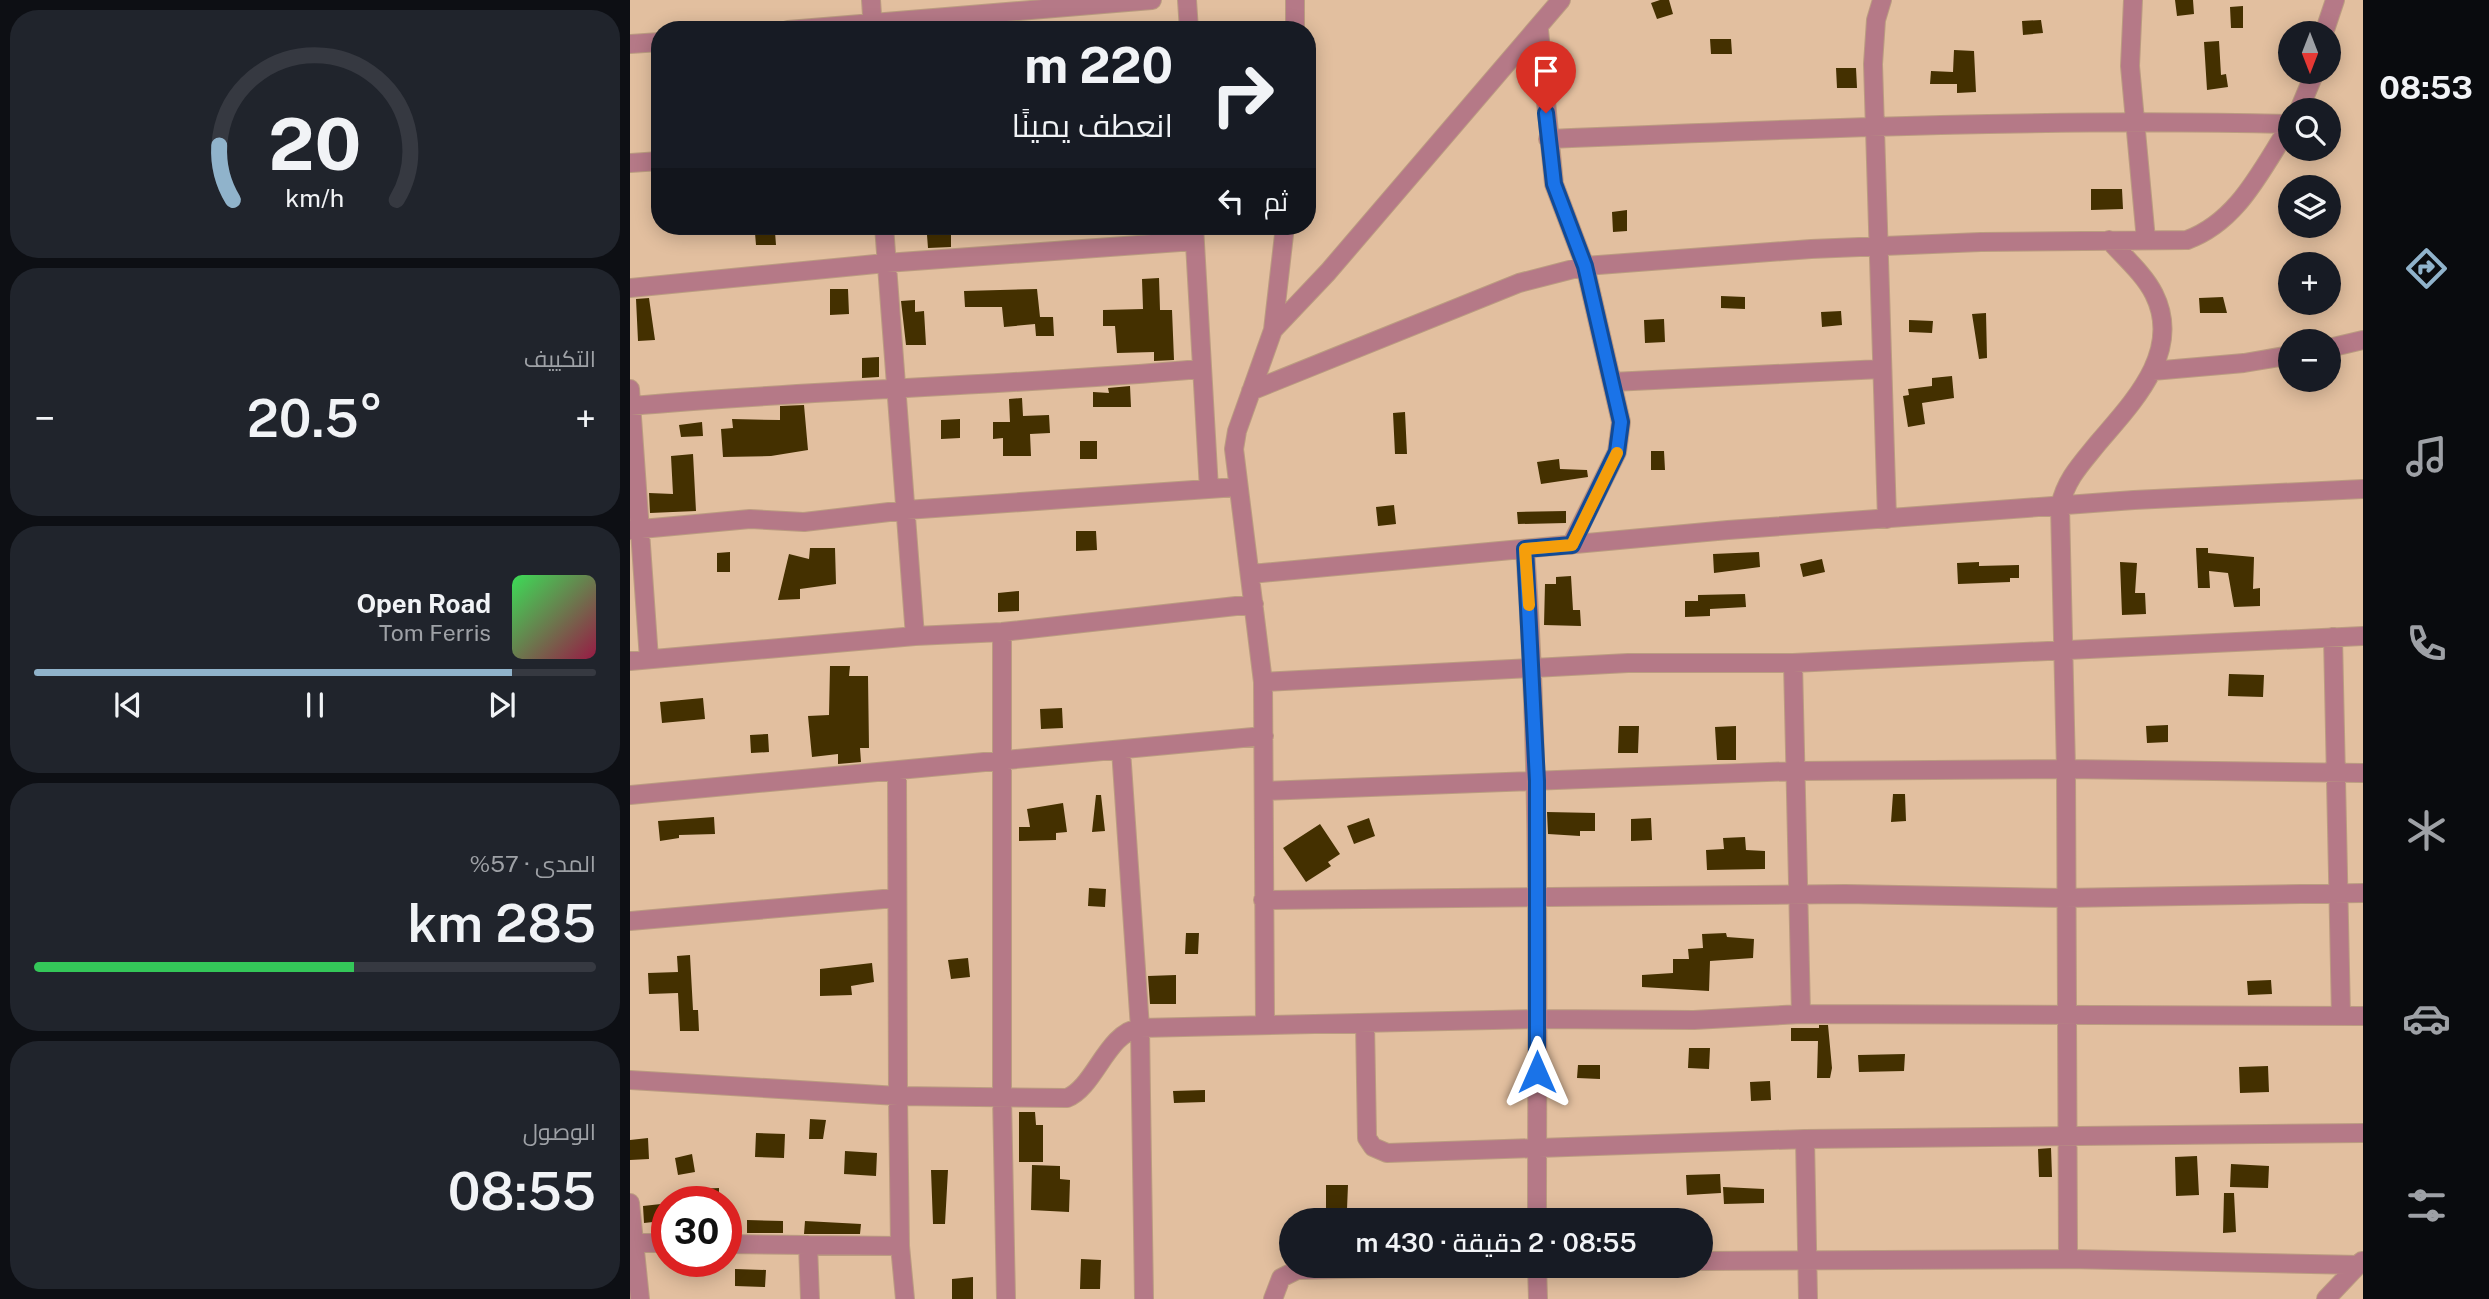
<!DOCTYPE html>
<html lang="ar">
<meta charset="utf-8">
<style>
body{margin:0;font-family:"Public Sans",Cairo,sans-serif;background:#20242c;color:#f1f3f6;direction:rtl;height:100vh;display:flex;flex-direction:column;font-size:26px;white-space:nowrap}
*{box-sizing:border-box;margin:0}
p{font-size:23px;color:#9ea1a6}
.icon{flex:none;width:38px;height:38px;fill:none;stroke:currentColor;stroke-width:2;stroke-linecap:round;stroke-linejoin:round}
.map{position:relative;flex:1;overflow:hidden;direction:ltr}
.drawer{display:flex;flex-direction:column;gap:10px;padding:10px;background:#0d0f14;width:630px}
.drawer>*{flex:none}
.top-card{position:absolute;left:21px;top:21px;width:665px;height:214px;border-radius:28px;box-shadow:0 4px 18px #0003;direction:rtl;background:#171b24;color:#f1f3f6;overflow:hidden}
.needle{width:46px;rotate:180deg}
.buttons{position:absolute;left:1648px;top:21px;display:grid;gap:14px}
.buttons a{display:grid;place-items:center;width:63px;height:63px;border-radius:50%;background:#171b24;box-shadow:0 4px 18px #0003;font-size:35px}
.speed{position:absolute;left:21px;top:1186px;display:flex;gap:14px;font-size:35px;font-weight:700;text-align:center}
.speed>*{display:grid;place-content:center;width:91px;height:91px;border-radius:50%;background:#171b24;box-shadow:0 4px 18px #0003;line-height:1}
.speed .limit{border:10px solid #d22;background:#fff;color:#111}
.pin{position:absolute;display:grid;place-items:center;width:60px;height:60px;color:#fff;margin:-72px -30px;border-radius:50% 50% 50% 0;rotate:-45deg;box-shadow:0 0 7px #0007}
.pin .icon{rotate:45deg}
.me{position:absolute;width:77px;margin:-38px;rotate:0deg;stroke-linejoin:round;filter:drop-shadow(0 0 5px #0008)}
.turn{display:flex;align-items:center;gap:24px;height:147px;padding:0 28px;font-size:32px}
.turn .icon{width:91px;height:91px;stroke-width:2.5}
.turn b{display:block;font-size:49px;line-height:60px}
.then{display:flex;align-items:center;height:66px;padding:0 28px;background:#0003;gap:14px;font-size:26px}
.big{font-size:52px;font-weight:600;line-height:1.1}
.drawer .card{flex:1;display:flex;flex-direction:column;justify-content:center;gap:10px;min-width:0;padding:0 24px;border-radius:28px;background:#20242c}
.drawer .dial{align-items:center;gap:0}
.dial svg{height:182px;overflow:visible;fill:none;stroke:#363941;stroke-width:7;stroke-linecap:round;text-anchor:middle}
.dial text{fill:#f1f3f6;stroke:none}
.song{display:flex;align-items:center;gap:21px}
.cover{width:84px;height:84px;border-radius:10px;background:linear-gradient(135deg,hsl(130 70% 55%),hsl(340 70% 35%))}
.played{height:7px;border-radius:4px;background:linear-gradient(90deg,#90b3cb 85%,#363941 85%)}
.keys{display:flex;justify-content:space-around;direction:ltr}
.heat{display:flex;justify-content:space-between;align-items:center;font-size:38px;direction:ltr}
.charge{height:10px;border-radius:5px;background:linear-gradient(90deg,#34c759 57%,#363941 0)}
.trip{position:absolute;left:649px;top:1208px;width:434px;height:70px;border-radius:35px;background:#171b24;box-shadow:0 4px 18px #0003;font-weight:600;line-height:70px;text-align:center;direction:rtl}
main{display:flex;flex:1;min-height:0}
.dock{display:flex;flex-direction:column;width:126px;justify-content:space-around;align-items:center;background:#090b0e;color:#9ea1a6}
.dock .icon{width:49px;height:49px}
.dock .selected{color:#90b3cb}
.dock b{font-size:32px;color:#f1f3f6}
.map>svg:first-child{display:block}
</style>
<main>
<nav class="dock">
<b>08:53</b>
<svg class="icon selected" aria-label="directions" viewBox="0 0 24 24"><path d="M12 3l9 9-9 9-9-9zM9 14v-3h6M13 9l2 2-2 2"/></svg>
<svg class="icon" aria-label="music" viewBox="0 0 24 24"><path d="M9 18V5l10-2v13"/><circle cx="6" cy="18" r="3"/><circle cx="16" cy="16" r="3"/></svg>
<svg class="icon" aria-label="phone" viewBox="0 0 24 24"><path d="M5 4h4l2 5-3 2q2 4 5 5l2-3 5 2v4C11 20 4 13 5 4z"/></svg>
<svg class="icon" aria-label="climate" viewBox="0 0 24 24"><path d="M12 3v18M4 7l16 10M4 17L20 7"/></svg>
<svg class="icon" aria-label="car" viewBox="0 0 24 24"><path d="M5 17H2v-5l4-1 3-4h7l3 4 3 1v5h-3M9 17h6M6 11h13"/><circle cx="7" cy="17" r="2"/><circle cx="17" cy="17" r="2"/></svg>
<svg class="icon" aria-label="filters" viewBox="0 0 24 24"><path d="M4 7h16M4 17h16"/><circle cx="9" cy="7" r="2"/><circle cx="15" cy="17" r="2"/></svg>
</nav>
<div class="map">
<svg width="1733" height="1299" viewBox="0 0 1733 1299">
<rect width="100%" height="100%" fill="#e2bf9f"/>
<!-- building -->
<path fill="#443000" d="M1030,0H1039L1043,14L1027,19L1021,3Z
M1545,0H1563L1564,14L1547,16Z
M1613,6V28H1601L1600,7Z
M1411,20L1413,33L1393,35L1392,21Z
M1080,39H1101L1102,54H1081Z
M1589,41L1591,75L1596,74L1598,87L1577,90L1574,42Z
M1324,50L1344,51L1346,92L1327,93V84H1300L1301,71L1323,72Z
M1206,68H1226L1227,88H1207Z
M1461,189H1492L1493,209L1461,210Z
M997,210V231L983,232L982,212Z
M145,232L146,245H126L125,233Z
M297,235H321V247L298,248Z
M529,278L530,310H542L544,360L524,361V352L487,353L485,326H473V310L513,309L512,279Z
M200,289H218L219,314L200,315Z
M407,289L410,317H423L424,336H406L405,324L374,327L372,307H335L334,291Z
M1091,296L1115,297V309L1091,308Z
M1593,297L1597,313H1570L1569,298Z
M19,298L25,340L8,341L6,299Z
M285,300V312L294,311L296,345H276L271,301Z
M1211,311L1212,325L1192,327L1191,312Z
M1356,313L1357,358L1349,359L1342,314Z
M1034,319L1035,342L1015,343L1014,320Z
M1279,320L1303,321L1302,333L1279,332Z
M249,357V377L232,378V358Z
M1322,376L1324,398L1292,403L1295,424L1278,427L1273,396L1279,395L1278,389L1302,386V378Z
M500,386L501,407H463V392L479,393L478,388Z
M392,398L393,416L419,415L420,433L400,434L401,456H373V438L363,439V422H380L379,399Z
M174,405L178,450L141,456L93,457L91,429L103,428L102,419L150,420V406Z
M775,412L777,454H765L763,413Z
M330,419V438L311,439V420Z
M72,422L73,436L51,437L49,425Z
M450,441H467V459H450Z
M1021,451H1034L1035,470H1021Z
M63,454L66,511L20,513L19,493L43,494L41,456Z
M929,459L930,469L957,470L958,477L911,484L907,462Z
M764,505L766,524L748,526L746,507Z
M936,511V523L888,524L887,512Z
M446,531H466L467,550L446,551Z
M180,548H205L206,584L170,589V599L148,600L159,554L179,559Z
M1566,548H1578V553L1624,557L1623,589L1630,588V606L1604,607L1598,573L1579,571L1580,588H1568Z
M100,552V572H87V553Z
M1129,552L1130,567L1084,573L1083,554Z
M1192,559L1195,572L1173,577L1170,564Z
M1349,562V566L1389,565V578H1380V582L1328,584L1327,563Z
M1490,562L1507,563L1505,593H1515L1516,614L1492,615Z
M941,576L943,610H950L951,626L914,625L915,584H926V577Z
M389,591V611L368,612V593Z
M1115,594L1116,607L1080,609V616L1055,617V601H1068V595Z
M200,666H220L219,676H238L239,748H230L231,762L208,764V754L182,757L178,716L199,715Z
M1599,674L1634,675L1633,697L1598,696Z
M73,698L75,719L32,723L30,702Z
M432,708L433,728L411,729L410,709Z
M1538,725V742L1517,743L1516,726Z
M989,726H1009L1008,753H988Z
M1106,726V760H1087L1085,727Z
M138,734L139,752L121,753L120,735Z
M1263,794H1275L1276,821L1261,822Z
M466,795H471L475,831L462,832Z
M433,803L437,832L426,833V840L389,841V827H400L397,809Z
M917,812L965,813V831H950V836L918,834Z
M84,817L85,834L49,835V838L30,841L28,821Z
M739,818L745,836L724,844L717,826Z
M1021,818L1022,840L1001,841V819Z
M690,824L710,854L698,862L701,866L676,882L653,848Z
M1115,837L1116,850L1135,851V869L1077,870L1076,850L1094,849L1093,838Z
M459,888L476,889L475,907L458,906Z
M556,933H569L568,954H555Z
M1096,933L1097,937L1124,939L1123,958L1080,961L1079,991L1012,987V975L1043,973V959H1059L1058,949L1073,948L1072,934Z
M60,955L63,1010H68L69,1031H50L48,993L19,994L18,973L48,972L47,956Z
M338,958L340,977L321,979L318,960Z
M242,963L244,982L221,986L222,995L190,996V969Z
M546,975V1004H520L518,976Z
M1641,980L1642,994L1618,995L1617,981Z
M1189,1025H1198L1202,1068L1200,1078H1187L1188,1041H1161V1028H1189Z
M1059,1048H1080L1079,1069L1058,1068Z
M1275,1054L1274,1071L1229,1072L1228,1055Z
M948,1065H970V1079L947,1078Z
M1638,1066L1639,1092L1610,1093L1609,1067Z
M1140,1081L1141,1100L1121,1101L1120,1082Z
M575,1090V1102L544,1103L543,1091Z
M389,1112H405L406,1125H413V1162H389Z
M180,1119L196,1120L193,1139H179Z
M126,1133L155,1134L154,1158L125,1157Z
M18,1138L19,1159L0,1160V1140Z
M1421,1148L1422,1177H1409L1408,1149Z
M215,1151L247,1153L246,1176L214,1174Z
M62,1154L65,1172L48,1175L45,1158Z
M1567,1156L1569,1195L1546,1196L1545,1157Z
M1601,1164L1639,1166L1638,1188L1600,1187Z
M402,1165L430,1166V1179L440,1180L439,1212L401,1210Z
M301,1170H318L315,1224H303Z
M1090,1174L1091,1193L1057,1195L1056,1175Z
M696,1185H718L717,1209H696Z
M1093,1187L1134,1189V1203L1094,1204Z
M89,1188V1202H67L66,1189Z
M1594,1193H1604L1606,1232L1593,1233Z
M31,1204L32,1221L14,1223L13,1206Z
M117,1220L153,1221V1233H117Z
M175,1221L231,1224L230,1234H174Z
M451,1259L471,1260L470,1289H450Z
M105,1269L136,1270L135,1287L105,1286Z
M343,1277V1299H322V1279Z"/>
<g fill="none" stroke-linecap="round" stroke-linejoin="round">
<defs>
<path id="street" d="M241,0L243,30
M557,0L559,30
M665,0V30
M1252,0L1246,20L1243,64L1257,519
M1503,0L1500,66L1516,240
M158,30L522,0
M909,30L924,184L955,266L991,422L987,452L941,545
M1694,33L1705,0
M0,44L30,42
M1669,110L1685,72
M918,139C1166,129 1413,118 1661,124
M0,163L30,161
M254,226L285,636
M564,226L579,489
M0,288L256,263L564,241
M643,330L698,272L931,0
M1699,348L1733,340
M1522,371L1614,363L1661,355
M982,382L1251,369
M0,389L19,659
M621,391L889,283L955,266L1181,249L1351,242L1557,240C1609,221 1632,168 1661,124
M0,406C190,389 380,386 570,369
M0,530L120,519L174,522L276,510L607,487
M895,549C911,772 907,996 907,1220
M621,574L1098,530L1504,500L1733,489
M372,632V1097L376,1299
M1703,637L1711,1016
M0,661L285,636L372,632L624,604
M1163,663L1171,1014
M633,682L998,663H1163L1733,636
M491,750L510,1028L514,1299
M267,771L268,1096L270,1246L275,1299
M634,791L1166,771L1436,769L1733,773
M0,795L634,736
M633,900L1215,894L1434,898L1733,893
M0,921L265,898
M635,1023L633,682L604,449L607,431L643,330L655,226
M735,1023L737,1138L743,1147L757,1153L1175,1139L1733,1133
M0,1080L268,1096L437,1098C465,1087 477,1032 510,1028L907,1019L1064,1020L1171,1014L1733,1016
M1175,1139L1178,1299
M0,1203L10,1299
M0,1243H37
M96,1244L270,1246
M178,1245L180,1299
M1438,1259L1436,769L1430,506C1436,479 1451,464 1468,443C1502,403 1553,352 1524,294C1514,274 1494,257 1479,240
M1071,1261L1438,1259L1729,1265
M907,1265L908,1299
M643,1299L651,1278L667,1270L880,1265
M1696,1299L1732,1261"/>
</defs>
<!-- street casing -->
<use href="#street" stroke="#bb9c80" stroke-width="20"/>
<!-- street -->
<use href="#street" stroke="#b57987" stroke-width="18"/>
</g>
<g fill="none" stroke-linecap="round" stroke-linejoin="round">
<defs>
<path id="route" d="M907,1072V781L895,549L942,545L987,452L991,422L955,266L924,184L916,113"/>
</defs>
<!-- route casing -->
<use href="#route" stroke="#114b97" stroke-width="18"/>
<!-- route -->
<use href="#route" stroke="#1a73e8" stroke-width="12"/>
<!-- slow -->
<path stroke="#f59e0b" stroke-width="12" d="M899,605L895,549L942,545L987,453"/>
</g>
</svg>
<div class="buttons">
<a><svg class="needle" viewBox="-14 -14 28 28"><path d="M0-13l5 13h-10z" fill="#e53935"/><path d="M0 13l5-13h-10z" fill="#9ea1a6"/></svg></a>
<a><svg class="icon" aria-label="search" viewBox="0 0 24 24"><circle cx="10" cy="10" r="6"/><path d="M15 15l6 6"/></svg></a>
<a><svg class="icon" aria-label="layers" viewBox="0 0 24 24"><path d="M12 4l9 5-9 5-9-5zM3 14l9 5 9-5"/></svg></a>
<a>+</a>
<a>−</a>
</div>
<div class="speed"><div class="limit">30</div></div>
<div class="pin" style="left:916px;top:113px;background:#d93025"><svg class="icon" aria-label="arrive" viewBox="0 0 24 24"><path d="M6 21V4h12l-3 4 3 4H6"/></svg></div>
<svg class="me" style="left:907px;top:1072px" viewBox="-20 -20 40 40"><path d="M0-17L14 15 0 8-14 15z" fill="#1a73e8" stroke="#fff" stroke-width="4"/></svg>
<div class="trip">08:55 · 2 دقيقة · 430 m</div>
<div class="top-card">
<div class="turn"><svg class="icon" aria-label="right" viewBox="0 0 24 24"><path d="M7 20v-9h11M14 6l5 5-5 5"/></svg><div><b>220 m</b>انعطف يمينًا</div></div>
<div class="then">ثم<svg class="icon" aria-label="left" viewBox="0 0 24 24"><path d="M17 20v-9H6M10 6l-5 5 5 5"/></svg></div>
</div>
</div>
<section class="drawer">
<div class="card dial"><svg viewBox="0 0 100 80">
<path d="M14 69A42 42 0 1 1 86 69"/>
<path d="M14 69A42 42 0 0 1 8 45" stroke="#90b3cb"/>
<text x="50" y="56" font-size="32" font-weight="700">20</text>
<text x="50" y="72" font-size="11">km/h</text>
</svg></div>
<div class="card"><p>التكييف</p>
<div class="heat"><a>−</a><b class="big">20.5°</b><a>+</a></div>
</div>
<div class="card">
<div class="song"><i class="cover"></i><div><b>Open Road</b><p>Tom Ferris</p></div></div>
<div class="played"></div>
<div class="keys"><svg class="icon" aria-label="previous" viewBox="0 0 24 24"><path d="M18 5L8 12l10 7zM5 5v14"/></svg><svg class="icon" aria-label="pause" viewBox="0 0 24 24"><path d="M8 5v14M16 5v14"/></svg><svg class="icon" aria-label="next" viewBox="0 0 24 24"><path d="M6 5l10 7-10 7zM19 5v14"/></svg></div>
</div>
<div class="card"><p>المدى · 57%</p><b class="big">285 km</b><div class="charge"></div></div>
<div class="card"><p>الوصول</p><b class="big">08:55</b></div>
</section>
</main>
